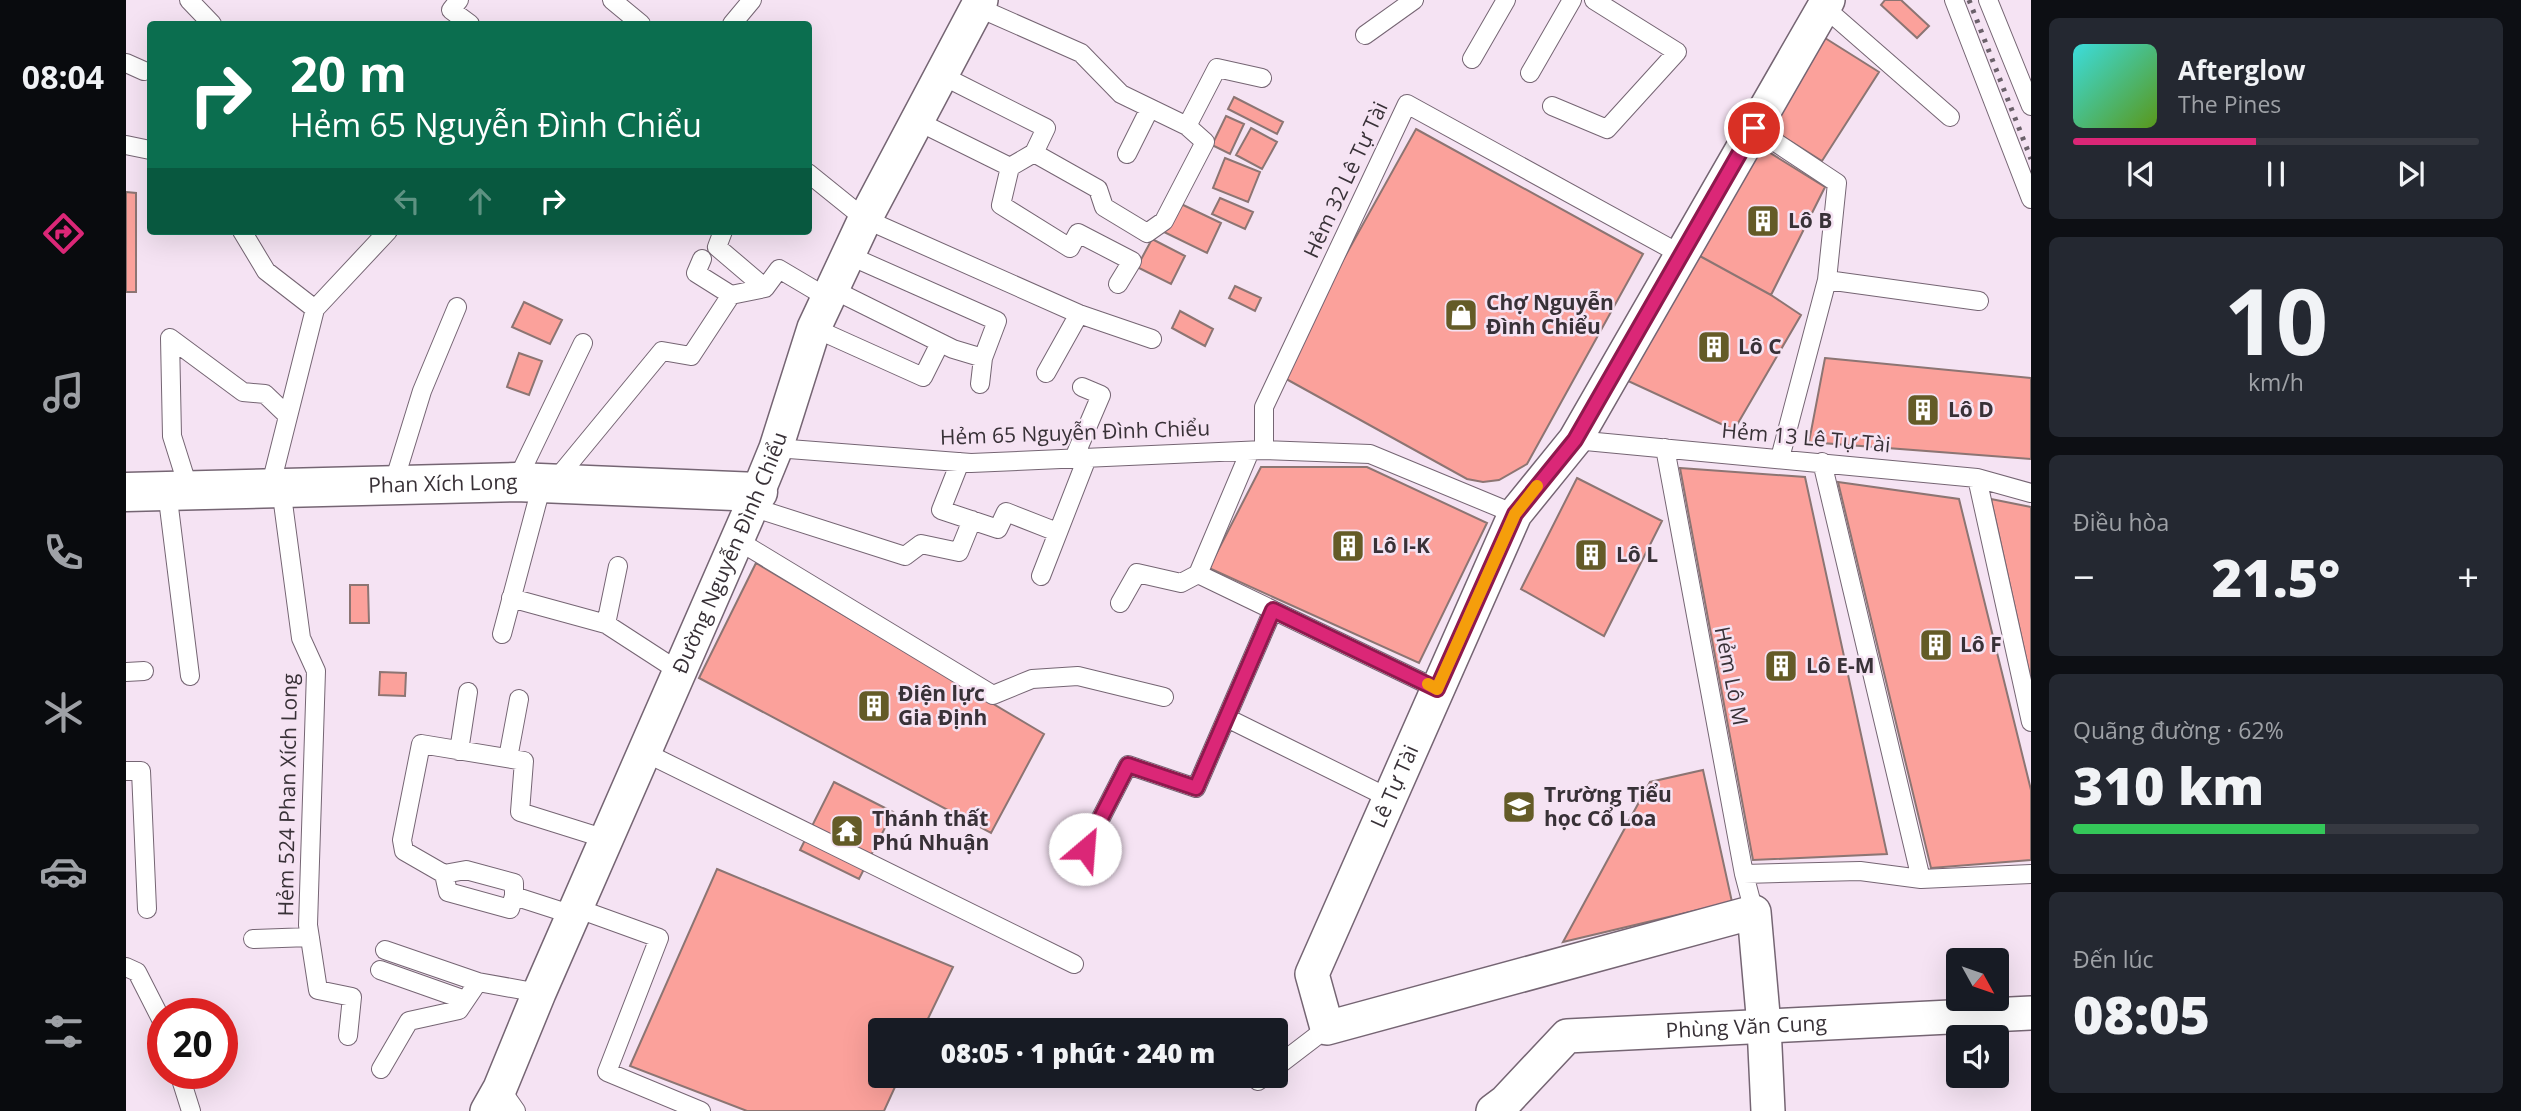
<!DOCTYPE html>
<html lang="vi">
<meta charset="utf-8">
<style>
body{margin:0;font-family:"Open Sans",sans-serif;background:#242831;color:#f1f3f6;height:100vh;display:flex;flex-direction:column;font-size:26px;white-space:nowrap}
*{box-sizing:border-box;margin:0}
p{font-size:23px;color:#9ea1a6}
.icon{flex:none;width:38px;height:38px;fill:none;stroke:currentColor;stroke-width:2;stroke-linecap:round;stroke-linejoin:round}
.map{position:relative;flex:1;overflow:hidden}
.details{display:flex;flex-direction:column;gap:18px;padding:18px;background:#0d0f14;width:490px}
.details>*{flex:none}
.hud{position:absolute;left:21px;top:21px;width:665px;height:214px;border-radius:7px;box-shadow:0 7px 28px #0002;background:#0b6e4f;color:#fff;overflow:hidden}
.needle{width:46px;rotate:130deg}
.controls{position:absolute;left:1820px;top:948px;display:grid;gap:14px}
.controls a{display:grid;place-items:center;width:63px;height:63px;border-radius:7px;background:#171b24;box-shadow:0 7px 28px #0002;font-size:35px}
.speed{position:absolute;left:21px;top:998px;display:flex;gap:14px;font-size:35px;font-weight:700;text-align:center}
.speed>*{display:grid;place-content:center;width:91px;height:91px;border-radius:50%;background:#171b24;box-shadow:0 7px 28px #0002;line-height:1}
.speed .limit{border:10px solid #d22;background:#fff;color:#111}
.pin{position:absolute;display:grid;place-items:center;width:60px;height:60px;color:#fff;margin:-30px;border:4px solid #fff;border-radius:50%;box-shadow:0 2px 7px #0007}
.me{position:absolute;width:77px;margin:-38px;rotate:27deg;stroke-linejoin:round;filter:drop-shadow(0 0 5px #0008)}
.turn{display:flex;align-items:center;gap:24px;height:147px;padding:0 28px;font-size:32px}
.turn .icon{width:91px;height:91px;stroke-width:2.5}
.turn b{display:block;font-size:49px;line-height:60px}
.lanes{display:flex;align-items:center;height:66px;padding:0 28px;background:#0003;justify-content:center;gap:35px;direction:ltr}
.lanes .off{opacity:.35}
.big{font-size:52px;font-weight:800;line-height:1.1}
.details .tile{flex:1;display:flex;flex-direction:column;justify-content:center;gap:10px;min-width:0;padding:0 24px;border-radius:10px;background:#242831}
.details .dial{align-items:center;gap:0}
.dial b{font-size:91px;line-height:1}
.song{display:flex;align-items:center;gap:21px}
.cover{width:84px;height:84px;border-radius:10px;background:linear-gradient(135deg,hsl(180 70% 55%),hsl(90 70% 35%))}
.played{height:7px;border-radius:4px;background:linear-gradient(90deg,#db2777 45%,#363941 45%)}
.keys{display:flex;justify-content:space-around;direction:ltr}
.heat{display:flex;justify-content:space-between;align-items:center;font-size:38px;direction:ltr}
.charge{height:10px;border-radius:5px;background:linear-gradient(90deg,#34c759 62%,#363941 0)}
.trip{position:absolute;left:742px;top:1018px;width:420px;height:70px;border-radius:7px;background:#171b24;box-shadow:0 7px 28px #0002;font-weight:800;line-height:70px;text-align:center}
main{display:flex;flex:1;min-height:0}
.menu{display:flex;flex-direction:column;width:126px;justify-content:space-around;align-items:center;background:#090b0e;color:#9ea1a6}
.menu .icon{width:49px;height:49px}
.menu .selected{color:#db2777}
.menu b{font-size:32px;color:#f1f3f6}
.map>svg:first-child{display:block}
</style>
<main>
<nav class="menu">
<b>08:04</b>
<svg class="icon selected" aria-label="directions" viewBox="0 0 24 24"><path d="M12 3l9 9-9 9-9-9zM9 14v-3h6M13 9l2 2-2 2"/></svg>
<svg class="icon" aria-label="music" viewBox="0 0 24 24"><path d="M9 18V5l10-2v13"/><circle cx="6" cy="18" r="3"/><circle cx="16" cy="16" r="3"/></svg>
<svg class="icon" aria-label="phone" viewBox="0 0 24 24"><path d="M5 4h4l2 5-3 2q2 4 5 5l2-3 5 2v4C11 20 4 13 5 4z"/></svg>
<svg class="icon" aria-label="climate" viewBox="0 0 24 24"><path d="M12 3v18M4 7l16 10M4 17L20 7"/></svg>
<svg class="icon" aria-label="car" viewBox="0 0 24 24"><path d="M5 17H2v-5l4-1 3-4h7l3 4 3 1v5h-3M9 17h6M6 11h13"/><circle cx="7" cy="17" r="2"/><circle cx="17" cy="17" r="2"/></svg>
<svg class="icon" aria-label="filters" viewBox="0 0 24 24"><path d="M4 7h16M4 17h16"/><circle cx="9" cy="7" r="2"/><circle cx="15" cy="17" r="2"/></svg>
</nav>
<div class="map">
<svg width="1905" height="1111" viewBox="0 0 1905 1111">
<rect width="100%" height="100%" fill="#f5e3f3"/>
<!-- building -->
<path fill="#fba19b" stroke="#8c7573" stroke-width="2" d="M1759,0H1775L1803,26L1791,38L1755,5Z
M1699,38L1753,72L1696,161L1642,127Z
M1108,97L1157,122L1151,134L1102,109Z
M1100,116L1118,124L1104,154L1086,145Z
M1125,128L1151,142L1136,169L1110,155Z
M1290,129L1517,254L1401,464L1373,480L1357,482L1341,479L1153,375Z
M1633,146L1699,187L1645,295L1572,255Z
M1099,158L1134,172L1122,202L1087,188Z
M0,192L10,193V292H0Z
M1094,198L1127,212L1119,229L1086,214Z
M1053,203L1095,223L1081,253L1038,232Z
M1026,239L1059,256L1045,284L1011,267Z
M1572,255L1645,295L1675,315L1608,430L1500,380Z
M1109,286L1135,298L1129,311L1103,298Z
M398,302L436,320L424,344L386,327Z
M1054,311L1087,329L1079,346L1046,328Z
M393,353L416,361L403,395L381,387Z
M1699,358L1905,378V459L1683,442Z
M1135,467H1241L1361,523L1293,663L1083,568Z
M1554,468L1679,477L1761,854L1627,860Z
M1451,478L1536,521L1478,636L1395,589Z
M1712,482L1833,499L1905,790V860L1805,868Z
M1865,499L1905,507V681Z
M630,563L918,734L865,833L573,678Z
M224,585H242L243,623H224Z
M254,672L280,673L279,696L253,695Z
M1577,770L1606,902L1437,942L1524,782Z
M708,782L767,812L733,879L674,850Z
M591,869L827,967L796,1031H754V1076H774L758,1111H621L504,1066Z"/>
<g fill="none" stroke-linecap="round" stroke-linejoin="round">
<defs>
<path id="lane" d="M63,0L86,24
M333,0L325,10L344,24
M486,0L515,24
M1828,0L1905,199
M1862,0L1905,106
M851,7L955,53L995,94L1061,126L1079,142L1038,221L1021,233L978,207L972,189L908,153
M1698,7L1824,117
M606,24L626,0
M1239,35L1288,0
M1346,59L1380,0
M0,63L18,71
M1404,73L1446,0
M815,75L920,128L908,153
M1426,106L1481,129L1551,52L1468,0
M791,121L884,167
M1061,126L1091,68L1136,78
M1628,128L1711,183L1701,280L1853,301
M0,145L24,150
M908,153L884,167L875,205L944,248L952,233L1006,261L992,284
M1001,154L1024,108
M682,173L739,219L953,314L1026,339
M116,231L140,271L189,309L144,488
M597,231L591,247L639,288
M722,255L871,321L857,358L854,384
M576,259L570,273L605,295
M706,289L827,349L857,358
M189,309L262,231
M688,328L797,377L814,343
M44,338L46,436L63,490
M44,338L117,392L139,394L162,416
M920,373L953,314
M1449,440L1851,478L1905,493
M650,448L845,463L1138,450L1244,454L1389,514
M1539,448L1618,874L1628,912
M1138,450V407L1281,104L1556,255
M1124,451L1072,574L1311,689
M948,458L975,395L956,387
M1654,458L1701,280
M834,462L815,510L872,529L880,512L931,532
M1696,462L1795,879
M1851,478L1905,722
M390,482L457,343
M428,482L536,351L565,356L605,295L639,288L653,269L702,298
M267,485L296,391L331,307
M155,488L175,638L190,671L182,925L192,990L226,997L222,1036
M41,491L64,676
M626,507L779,556L795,544L833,552L846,520
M611,540L867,695L906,679L952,676L1038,697
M915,576L961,458
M385,598L480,624L492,566
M994,603L1011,573L1055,583L1072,574
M480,624L554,672
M376,634L416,484
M0,672L18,671
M1101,718L1263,798
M333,751L342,692
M518,752L948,964
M382,758L393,699
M0,771H15L21,909
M959,849L1002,765L1070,788L1147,610
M318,874L340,870L388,883V896
M1618,874L1734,871L1795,879L1905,874
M450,908L533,938L481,1072L575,1111
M447,915L388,896L384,909L322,892L318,874L278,851L276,840L295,744L398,761L394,812L480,839
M127,939L184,937
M259,950L352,982
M0,967L11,972L37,1023
M254,970L339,1000
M1150,1067L1201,1028
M255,1069L283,1021L333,1010L352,982L413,993
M53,1073L65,1111
M1132,1081L1138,1076
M374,1088L390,1111"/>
<g id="street">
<path id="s1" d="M361,1111L374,1088L413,993L632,492L650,448L688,328L739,219L855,0"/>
<path id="s2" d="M1367,1111L1379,1102L1441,1036L1905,1013"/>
<path id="s3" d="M1642,1111L1638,1026L1628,912L1201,1028L1186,974L1389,514L1449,440L1702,0"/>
</g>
<g id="secondary">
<path id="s4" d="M0,492L390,482L632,492"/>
</g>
</defs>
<!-- lane casing -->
<use href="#lane" stroke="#756573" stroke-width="20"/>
<!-- street casing -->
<use href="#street" stroke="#756573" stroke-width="36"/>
<!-- secondary casing -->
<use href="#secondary" stroke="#756573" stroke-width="41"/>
<!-- lane -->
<use href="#lane" stroke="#fff" stroke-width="18"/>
<!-- street -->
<use href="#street" stroke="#fff" stroke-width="33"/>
<!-- secondary -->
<use href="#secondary" stroke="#fff" stroke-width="38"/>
<!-- rail -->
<path stroke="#6b616a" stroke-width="5" stroke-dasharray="3.5 7" stroke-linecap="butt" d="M1843,0L1905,159"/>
</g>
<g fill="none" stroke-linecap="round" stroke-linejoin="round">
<defs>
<path id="route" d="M959,849L1002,765L1070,788L1147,610L1311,689L1389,514L1449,440L1628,128"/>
</defs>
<!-- route casing -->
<use href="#route" stroke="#8e194d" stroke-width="18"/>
<!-- route -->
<use href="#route" stroke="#db2777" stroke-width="12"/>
<!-- slow -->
<path stroke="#f59e0b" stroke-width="12" d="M1302,684L1311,689L1389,514L1411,486"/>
</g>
<!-- icons -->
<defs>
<symbol id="building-square" viewBox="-11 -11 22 22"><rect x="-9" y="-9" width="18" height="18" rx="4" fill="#645b27" stroke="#f5e3f3"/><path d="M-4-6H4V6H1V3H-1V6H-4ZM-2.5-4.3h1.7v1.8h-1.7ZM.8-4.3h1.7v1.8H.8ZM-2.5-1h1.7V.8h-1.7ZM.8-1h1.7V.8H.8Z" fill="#fff"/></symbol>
<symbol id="shop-square" viewBox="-11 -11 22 22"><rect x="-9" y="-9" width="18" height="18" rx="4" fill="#645b27" stroke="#f5e3f3"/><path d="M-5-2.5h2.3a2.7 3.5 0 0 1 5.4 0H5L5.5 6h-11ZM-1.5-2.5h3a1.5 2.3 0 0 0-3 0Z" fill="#fff"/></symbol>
<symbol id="school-square" viewBox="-11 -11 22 22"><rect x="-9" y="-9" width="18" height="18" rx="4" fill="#645b27" stroke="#f5e3f3"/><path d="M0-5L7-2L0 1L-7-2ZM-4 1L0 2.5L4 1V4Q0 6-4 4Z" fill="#fff"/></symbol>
<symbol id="temple-square" viewBox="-11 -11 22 22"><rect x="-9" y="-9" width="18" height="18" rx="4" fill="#645b27" stroke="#f5e3f3"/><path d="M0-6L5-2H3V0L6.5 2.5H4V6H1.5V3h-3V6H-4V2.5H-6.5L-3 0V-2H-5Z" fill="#fff"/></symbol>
</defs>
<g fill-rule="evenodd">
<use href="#building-square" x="1618" y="202" width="38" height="38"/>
<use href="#shop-square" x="1316" y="296" width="38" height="38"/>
<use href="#building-square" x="1569" y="328" width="38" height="38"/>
<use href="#building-square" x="1778" y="391" width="38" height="38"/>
<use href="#building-square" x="1203" y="527" width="38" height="38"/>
<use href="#building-square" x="1446" y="536" width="38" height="38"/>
<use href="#building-square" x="1791" y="626" width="38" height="38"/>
<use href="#building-square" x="1636" y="647" width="38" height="38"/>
<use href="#building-square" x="729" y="687" width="38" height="38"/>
<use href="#school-square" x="1374" y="788" width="38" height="38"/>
<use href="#temple-square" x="702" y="812" width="38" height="38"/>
</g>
<g text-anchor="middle" stroke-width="5" stroke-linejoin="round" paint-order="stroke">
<!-- street labels -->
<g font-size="21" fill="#383137" stroke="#f5e3f3">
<text transform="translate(1220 180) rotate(-65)" y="7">Hẻm 32 Lê Tự Tài</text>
<text transform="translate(949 433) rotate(-2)" y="7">Hẻm 65 Nguyễn Đình Chiểu</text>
<text transform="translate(1680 438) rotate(5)" y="7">Hẻm 13 Lê Tự Tài</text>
<text dy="7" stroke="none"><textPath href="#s4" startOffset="317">Phan Xích Long</textPath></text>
<text dy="7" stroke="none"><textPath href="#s1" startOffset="609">Đường Nguyễn Đình Chiểu</textPath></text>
<text transform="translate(1605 676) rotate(79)" y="7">Hẻm Lô M</text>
<text dy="7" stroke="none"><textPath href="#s3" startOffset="903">Lê Tự Tài</textPath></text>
<text transform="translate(162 795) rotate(-89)" y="7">Hẻm 524 Phan Xích Long</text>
<text dy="7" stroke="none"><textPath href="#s2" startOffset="285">Phùng Văn Cung</textPath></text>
</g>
<!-- poi labels -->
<g font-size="21" font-weight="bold" fill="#383137" stroke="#f5e3f3" text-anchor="start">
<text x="1662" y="228">Lô B</text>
<text x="1360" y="310">Chợ Nguyễn<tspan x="1360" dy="24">Đình Chiểu</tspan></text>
<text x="1612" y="354">Lô C</text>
<text x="1822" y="417">Lô D</text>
<text x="1246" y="553">Lô I-K</text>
<text x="1490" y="562">Lô L</text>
<text x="1834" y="652">Lô F</text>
<text x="1680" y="673">Lô E-M</text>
<text x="772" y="701">Điện lực<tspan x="772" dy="24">Gia Định</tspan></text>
<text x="1418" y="802">Trường Tiểu<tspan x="1418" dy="24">học Cổ Loa</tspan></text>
<text x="746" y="826">Thánh thất<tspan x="746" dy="24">Phú Nhuận</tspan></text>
</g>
</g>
</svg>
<div class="controls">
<a><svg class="needle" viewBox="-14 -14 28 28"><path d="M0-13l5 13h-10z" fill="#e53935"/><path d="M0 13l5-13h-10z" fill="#9ea1a6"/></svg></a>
<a><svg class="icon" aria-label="sound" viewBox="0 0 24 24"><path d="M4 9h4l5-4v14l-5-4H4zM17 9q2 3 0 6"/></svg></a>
</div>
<div class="speed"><div class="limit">20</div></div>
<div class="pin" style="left:1628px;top:128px;background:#d93025"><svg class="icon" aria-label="arrive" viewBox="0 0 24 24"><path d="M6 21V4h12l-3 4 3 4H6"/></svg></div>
<svg class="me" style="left:959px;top:849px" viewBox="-20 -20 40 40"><circle r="19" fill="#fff"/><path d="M0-13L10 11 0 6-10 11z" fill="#db2777"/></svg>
<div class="trip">08:05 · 1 phút · 240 m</div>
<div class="hud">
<div class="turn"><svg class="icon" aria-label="right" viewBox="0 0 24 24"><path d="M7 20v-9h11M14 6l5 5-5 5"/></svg><div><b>20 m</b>Hẻm 65 Nguyễn Đình Chiểu</div></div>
<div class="lanes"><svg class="icon off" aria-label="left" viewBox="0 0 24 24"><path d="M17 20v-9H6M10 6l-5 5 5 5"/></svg><svg class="icon off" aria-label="ahead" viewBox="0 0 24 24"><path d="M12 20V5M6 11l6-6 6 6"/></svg><svg class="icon" aria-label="right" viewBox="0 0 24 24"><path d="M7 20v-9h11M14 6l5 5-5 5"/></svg></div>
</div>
</div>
<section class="details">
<div class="tile">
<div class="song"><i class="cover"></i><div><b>Afterglow</b><p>The Pines</p></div></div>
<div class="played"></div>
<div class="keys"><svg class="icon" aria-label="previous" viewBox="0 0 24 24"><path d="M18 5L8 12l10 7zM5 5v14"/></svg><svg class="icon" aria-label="pause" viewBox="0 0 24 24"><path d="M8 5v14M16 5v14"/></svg><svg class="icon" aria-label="next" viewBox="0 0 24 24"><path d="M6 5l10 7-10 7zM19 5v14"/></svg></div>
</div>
<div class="tile dial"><b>10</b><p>km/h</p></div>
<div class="tile"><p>Điều hòa</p>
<div class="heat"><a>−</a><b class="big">21.5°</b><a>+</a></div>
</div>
<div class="tile"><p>Quãng đường · 62%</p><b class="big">310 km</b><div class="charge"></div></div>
<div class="tile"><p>Đến lúc</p><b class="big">08:05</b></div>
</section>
</main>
